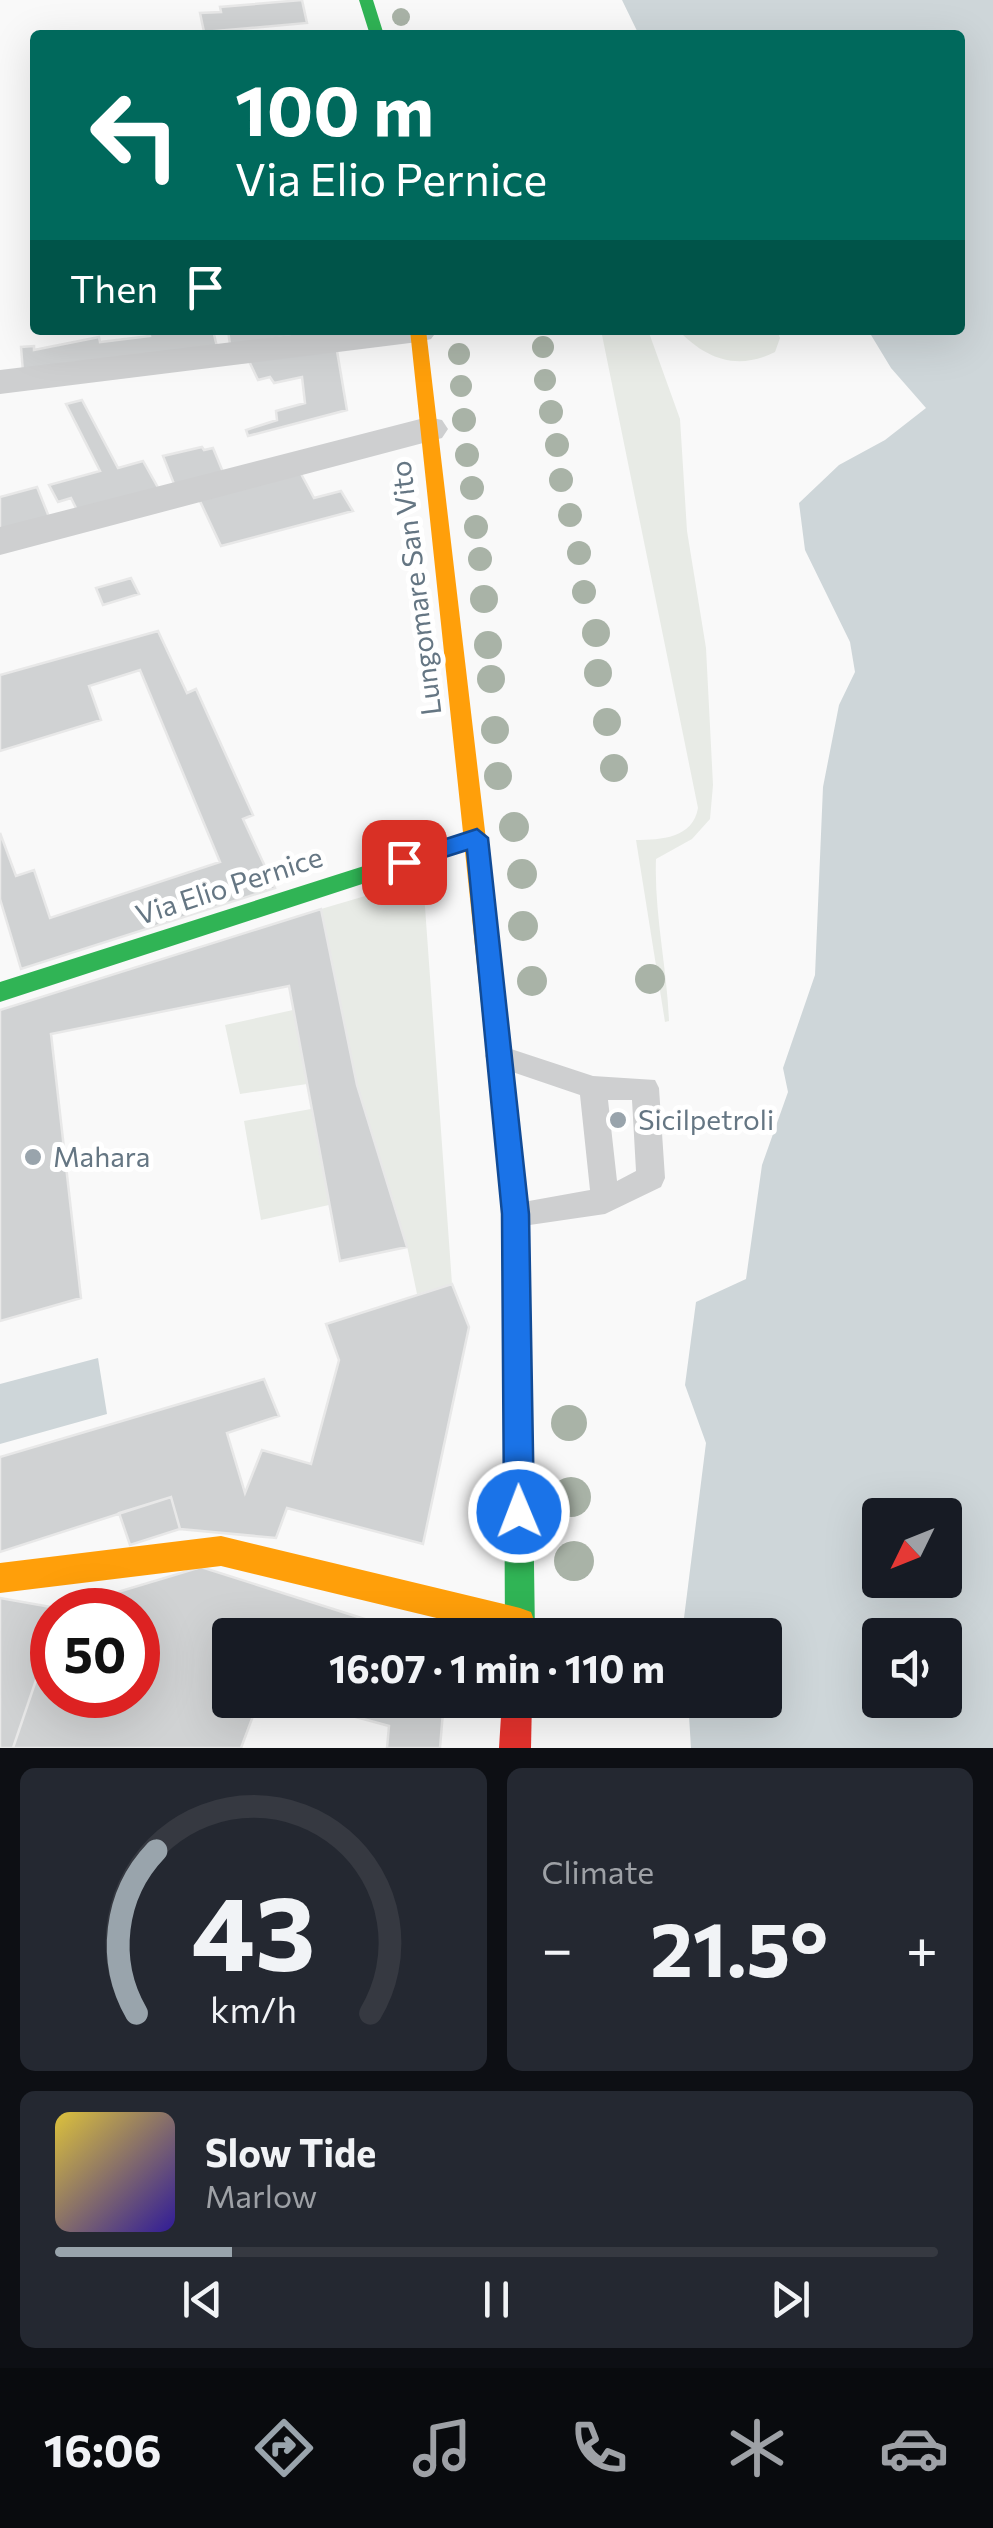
<!DOCTYPE html>
<meta charset="utf-8">
<style>
body{margin:0;font-family:Commissioner,sans-serif;background:#242831;color:#f1f3f6;height:100vh;display:flex;flex-direction:column;font-size:38px;white-space:nowrap}
*{box-sizing:border-box;margin:0}
p{font-size:32px;color:#9ea1a6}
.icon{flex:none;width:55px;height:55px;fill:none;stroke:currentColor;stroke-width:2;stroke-linecap:round;stroke-linejoin:round}
.map{position:relative;height:1748px;overflow:hidden}
.panel{display:flex;flex-direction:column;gap:20px;padding:20px;background:#0d0f14;flex:1}
.panel>*{flex:none}
.hud{position:absolute;left:30px;top:30px;width:935px;height:305px;border-radius:10px;box-shadow:0 10px 40px #0002;background:#00695c;color:#fff;overflow:hidden}
.needle{width:65px;rotate:227deg}
.fabs{position:absolute;left:862px;top:1498px;display:grid;gap:20px}
.fabs a{display:grid;place-items:center;width:100px;height:100px;border-radius:10px;background:#171b24;box-shadow:0 10px 40px #0002;font-size:50px}
.speed{position:absolute;left:30px;top:1588px;display:flex;gap:20px;font-size:50px;font-weight:700;text-align:center}
.speed>*{display:grid;place-content:center;width:130px;height:130px;border-radius:50%;background:#171b24;box-shadow:0 10px 40px #0002;line-height:1}
.speed .limit{border:15px solid #d22;background:#fff;color:#111}
.pin{position:absolute;display:grid;place-items:center;width:85px;height:85px;color:#fff;margin:-42px;border-radius:20px;box-shadow:0 5px 15px #0006}
.me{position:absolute;width:110px;margin:-55px;rotate:359deg;stroke-linejoin:round;filter:drop-shadow(0 0 8px #0008)}
.turn{display:flex;align-items:center;gap:35px;height:210px;padding:0 40px;font-size:45px}
.turn .icon{width:130px;height:130px;stroke-width:2.5}
.turn b{display:block;font-size:70px;line-height:85px}
.then{display:flex;align-items:center;height:95px;padding:0 40px;background:#0003;gap:20px;font-size:38px}
.big{font-size:75px;font-weight:700;line-height:1.1}
.panel .widget{flex:1;display:flex;flex-direction:column;justify-content:center;gap:15px;min-width:0;padding:0 35px;border-radius:15px;background:#242831}
.panel .dial{align-items:center;gap:0}
.dial svg{height:260px;overflow:visible;fill:none;stroke:#363941;stroke-width:7;stroke-linecap:round;text-anchor:middle}
.dial text{fill:#f1f3f6;stroke:none}
.song{display:flex;align-items:center;gap:30px}
.cover{width:120px;height:120px;border-radius:15px;background:linear-gradient(135deg,hsl(50 70% 55%),hsl(250 70% 35%))}
.played{height:10px;border-radius:5px;background:linear-gradient(90deg,#99a4ac 20%,#363941 20%)}
.keys{display:flex;justify-content:space-around;direction:ltr}
.heat{display:flex;justify-content:space-between;align-items:center;font-size:55px;direction:ltr}
.panel .tiles{flex:1;display:grid;gap:20px;grid-template-columns:1fr 1fr}
.widget:last-child{grid-column:span 2}
.trip{position:absolute;left:212px;top:1618px;width:570px;height:100px;border-radius:10px;background:#171b24;box-shadow:0 10px 40px #0002;font-weight:700;line-height:100px;text-align:center}
.tabs{display:flex;height:160px;justify-content:space-around;align-items:center;background:#090b0e;color:#9ea1a6}
.tabs .icon{width:70px;height:70px}
.tabs .selected{color:#99a4ac}
.tabs b{font-size:45px;color:#f1f3f6}
.map>svg:first-child{display:block}
</style>
<div class="map">
<svg width="993" height="1748" viewBox="0 0 993 1748">
<rect width="100%" height="100%" fill="#f9f9f9"/>
<!-- green -->
<path fill="#e8ebe6" d="M601,330H648L680,419L687,531L706,648L713,785L710,819L692,839L656,859C654,913 667,967 669,1021L665,1022L636,840C661,840 693,838 698,808Z
M678,330H777L780,338L775,352C737,371 706,359 678,330Z
M423,879L452,1284L417,1294L407,1246L357,1085L321,909Z
M293,1010L307,1084L240,1094L225,1025Z
M311,1109L329,1205L261,1220L244,1121Z"/>
<!-- water -->
<path fill="#ced6d9" fill-rule="evenodd" d="M622,0H993V1748H691L688,1700H765V1635H685L684,1618L706,1443L685,1385L696,1302L746,1279L762,1165L788,1092L783,1068L815,975L823,787L839,705L855,672L850,642L805,550L799,503L839,465L885,440L926,408L891,368L871,335L872,330H960V35H639ZM880,1515H945V1580H880ZM880,1635H945V1700H880Z
M98,1358L107,1414L0,1444V1384Z"/>
<!-- building -->
<path fill="#d0d2d3" stroke="#e8e8e8" stroke-width="2.5" d="M302,0L307,23L204,32L200,13L221,12L220,7Z
M149,330H213L217,347L23,372L21,347L34,346V350L99,337L100,342L150,336Z
M228,330H335L230,345Z
M336,345L347,410L248,436L246,430L277,420L276,411L305,403L302,377L274,383L270,377L258,380L249,361Z
M82,400L118,468L143,461L161,493L80,516L71,498L58,502L49,485L100,471L66,404Z
M202,447L204,450L213,448L225,477L176,489L163,456Z
M300,472L314,498L341,491L353,511L221,546L199,499Z
M37,487L51,522L0,535V497Z
M131,578L139,594L103,605L96,588Z
M158,631L187,693L196,689L253,815L243,819L275,888L21,969L0,899V833L16,876L34,870L50,918L220,862L140,670L89,686L101,720L0,751V675Z
M321,909L357,1085L407,1247L340,1261L289,986L51,1034L81,1298L0,1321V1010Z
M452,1284L469,1327L423,1544L287,1508L276,1538L180,1529L171,1497L0,1552V1457L264,1379L279,1416L227,1433L245,1493L262,1450L311,1464L339,1360L326,1324Z
M171,1497L180,1529L130,1545L119,1513Z
M201,1567L415,1635H230V1700H259L241,1748H13L52,1633V1695H138V1610H96L101,1597Z
M0,1598L62,1609L52,1610V1633L13,1748H0Z
M293,1700H444L440,1748H387L389,1726Z"/>
<g fill="none" stroke-linecap="round" stroke-linejoin="round">
<!-- lane -->
<path fill="#cecfd0" fill-rule="evenodd" d="M499,1045L593,1076L655,1080L659,1088L665,1178L661,1187L605,1214L516,1227L506,1223L502,1214L506,1205L590,1190L580,1095L489,1064L485,1056L489,1048ZM608,1100H632L636,1171L617,1181Z"/>
<!-- street -->
<path fill="#cecfd0" fill-rule="evenodd" d="M333,330L437,331L431,339L418,342L0,394V370Z
M428,417L442,420L448,429L442,438L0,555V527Z"/>
<!-- fast -->
<path fill="#30b455" fill-rule="evenodd" d="M359,0H373L384,35H370Z
M477,830L488,838L485,844L0,1002V982Z
M491,974L499,977L503,984L529,1214L535,1635H505L503,1214L479,984L483,977Z"/>
<!-- slow -->
<path fill="#ff9f0a" fill-rule="evenodd" d="M410,330H426L503,984L499,991L491,994L483,991L479,984Z
M221,1536L520,1608L531,1612L535,1623L531,1634L507,1635L221,1566L0,1593V1563Z"/>
<!-- jam -->
<path fill="#e5322d" fill-rule="evenodd" d="M502,1700H532L531,1748H499Z"/>
</g>
<!-- trees -->
<g fill="#a9b3a7">
<circle cx="401" cy="17" r="9"/>
<circle cx="543" cy="347" r="11"/>
<circle cx="459" cy="354" r="11"/>
<circle cx="545" cy="380" r="11"/>
<circle cx="461" cy="386" r="11"/>
<circle cx="551" cy="412" r="12"/>
<circle cx="464" cy="420" r="12"/>
<circle cx="557" cy="445" r="12"/>
<circle cx="467" cy="455" r="12"/>
<circle cx="561" cy="480" r="12"/>
<circle cx="472" cy="488" r="12"/>
<circle cx="570" cy="515" r="12"/>
<circle cx="476" cy="527" r="12"/>
<circle cx="579" cy="553" r="12"/>
<circle cx="480" cy="559" r="12"/>
<circle cx="584" cy="592" r="12"/>
<circle cx="484" cy="599" r="14"/>
<circle cx="596" cy="633" r="14"/>
<circle cx="488" cy="645" r="14"/>
<circle cx="598" cy="673" r="14"/>
<circle cx="491" cy="679" r="14"/>
<circle cx="607" cy="722" r="14"/>
<circle cx="495" cy="730" r="14"/>
<circle cx="614" cy="768" r="14"/>
<circle cx="498" cy="776" r="14"/>
<circle cx="514" cy="827" r="15"/>
<circle cx="522" cy="874" r="15"/>
<circle cx="523" cy="926" r="15"/>
<circle cx="650" cy="979" r="15"/>
<circle cx="532" cy="981" r="15"/>
<circle cx="569" cy="1423" r="18"/>
<circle cx="571" cy="1497" r="20"/>
<circle cx="574" cy="1561" r="20"/>
</g>
<!-- route -->
<path fill="#1a73e8" stroke="#114b97" stroke-width="2.5" d="M477,829L488,838L529,1214L534,1512L529,1522L519,1526L509,1522L504,1512L502,1214L467,850L404,870L392,862L396,855Z"/>
<!-- markers -->
<g fill="#99a4ac" stroke="#fff" stroke-width="4">
<circle cx="618" cy="1120" r="10"/>
<circle cx="33" cy="1157" r="10"/>
</g>
<g text-anchor="middle" stroke-width="10" stroke-linejoin="round" paint-order="stroke">
<!-- street labels -->
<g font-size="28" fill="#657683" stroke="#fff">
<text transform="translate(416 588) rotate(-97)" y="10">Lungomare San Vito</text>
<text transform="translate(229 886) rotate(-18)" y="10">Via Elio Pernice</text>
</g>
<!-- poi labels -->
<g font-size="28" fill="#657683" stroke="#fff" text-anchor="start">
<text x="638" y="1130">Sicilpetroli</text>
<text x="53" y="1167">Mahara</text>
</g>
</g>
</svg>
<div class="fabs">
<a><svg class="needle" viewBox="-14 -14 28 28"><path d="M0-13l5 13h-10z" fill="#e53935"/><path d="M0 13l5-13h-10z" fill="#9ea1a6"/></svg></a>
<a><svg class="icon" aria-label="sound" viewBox="0 0 24 24"><path d="M4 9h4l5-4v14l-5-4H4zM17 9q2 3 0 6"/></svg></a>
</div>
<div class="speed"><div class="limit">50</div></div>
<div class="pin" style="left:404px;top:862px;background:#d93025"><svg class="icon" aria-label="arrive" viewBox="0 0 24 24"><path d="M6 21V4h12l-3 4 3 4H6"/></svg></div>
<svg class="me" style="left:519px;top:1512px" viewBox="-20 -20 40 40"><circle r="17" fill="#1a73e8" stroke="#fff" stroke-width="3"/><path d="M0-11L8 9 0 5-8 9z" fill="#fff"/></svg>
<div class="trip">16:07 · 1 min · 110 m</div>
<div class="hud">
<div class="turn"><svg class="icon" aria-label="left" viewBox="0 0 24 24"><path d="M17 20v-9H6M10 6l-5 5 5 5"/></svg><div><b>100 m</b>Via Elio Pernice</div></div>
<div class="then">Then<svg class="icon" aria-label="arrive" viewBox="0 0 24 24"><path d="M6 21V4h12l-3 4 3 4H6"/></svg></div>
</div>
</div>
<section class="panel">
<div class="tiles">
<div class="widget dial"><svg viewBox="0 0 100 80">
<path d="M14 69A42 42 0 1 1 86 69"/>
<path d="M14 69A42 42 0 0 1 20 19" stroke="#99a4ac"/>
<text x="50" y="56" font-size="32" font-weight="700">43</text>
<text x="50" y="72" font-size="11">km/h</text>
</svg></div>
<div class="widget"><p>Climate</p>
<div class="heat"><a>−</a><b class="big">21.5°</b><a>+</a></div>
</div>
<div class="widget">
<div class="song"><i class="cover"></i><div><b>Slow Tide</b><p>Marlow</p></div></div>
<div class="played"></div>
<div class="keys"><svg class="icon" aria-label="previous" viewBox="0 0 24 24"><path d="M18 5L8 12l10 7zM5 5v14"/></svg><svg class="icon" aria-label="pause" viewBox="0 0 24 24"><path d="M8 5v14M16 5v14"/></svg><svg class="icon" aria-label="next" viewBox="0 0 24 24"><path d="M6 5l10 7-10 7zM19 5v14"/></svg></div>
</div>
</div>
</section>
<nav class="tabs">
<b>16:06</b>
<svg class="icon selected" aria-label="directions" viewBox="0 0 24 24"><path d="M12 3l9 9-9 9-9-9zM9 14v-3h6M13 9l2 2-2 2"/></svg>
<svg class="icon" aria-label="music" viewBox="0 0 24 24"><path d="M9 18V5l10-2v13"/><circle cx="6" cy="18" r="3"/><circle cx="16" cy="16" r="3"/></svg>
<svg class="icon" aria-label="phone" viewBox="0 0 24 24"><path d="M5 4h4l2 5-3 2q2 4 5 5l2-3 5 2v4C11 20 4 13 5 4z"/></svg>
<svg class="icon" aria-label="climate" viewBox="0 0 24 24"><path d="M12 3v18M4 7l16 10M4 17L20 7"/></svg>
<svg class="icon" aria-label="car" viewBox="0 0 24 24"><path d="M5 17H2v-5l4-1 3-4h7l3 4 3 1v5h-3M9 17h6M6 11h13"/><circle cx="7" cy="17" r="2"/><circle cx="17" cy="17" r="2"/></svg>
</nav>
